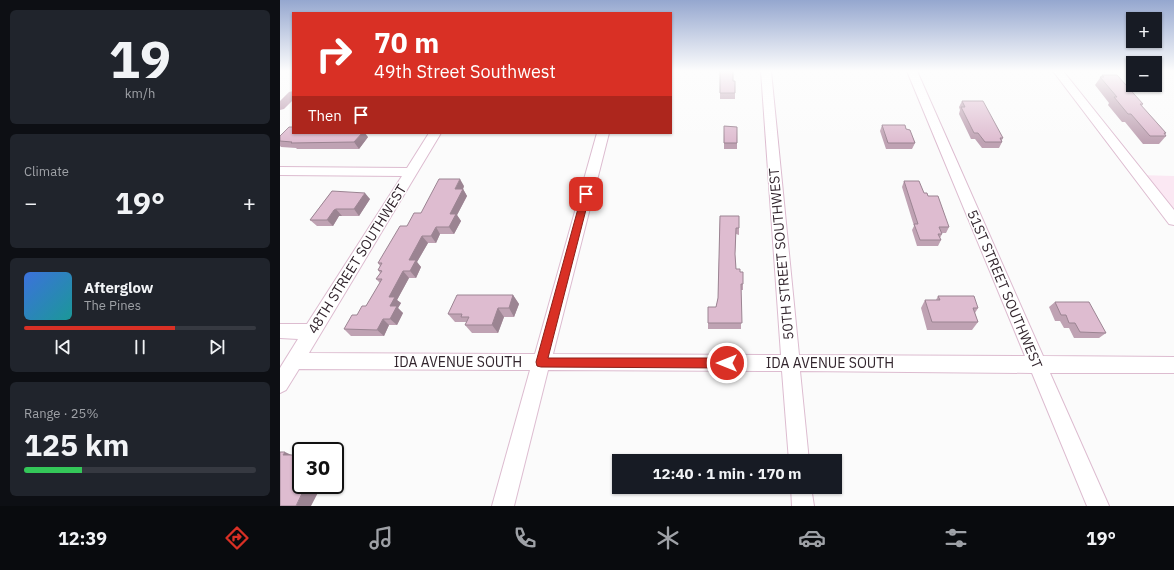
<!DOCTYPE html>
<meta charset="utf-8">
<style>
body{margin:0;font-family:"IBM Plex Sans",sans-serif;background:#20242c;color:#f1f3f6;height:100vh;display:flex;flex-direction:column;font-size:15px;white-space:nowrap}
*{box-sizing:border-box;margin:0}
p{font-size:13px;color:#9ea1a6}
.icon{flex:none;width:22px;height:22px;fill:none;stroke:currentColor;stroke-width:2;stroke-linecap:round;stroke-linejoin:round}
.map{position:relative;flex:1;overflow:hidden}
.side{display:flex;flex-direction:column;gap:10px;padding:10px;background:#0d0f14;width:280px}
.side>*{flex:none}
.banner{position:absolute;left:12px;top:12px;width:380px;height:122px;border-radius:0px;box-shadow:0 1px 3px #0004;background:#d93025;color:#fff;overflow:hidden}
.tools{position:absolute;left:846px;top:12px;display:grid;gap:8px}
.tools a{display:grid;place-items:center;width:36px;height:36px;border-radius:0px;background:#171b24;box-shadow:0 1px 3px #0004;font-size:20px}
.speed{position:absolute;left:12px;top:442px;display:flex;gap:8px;font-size:20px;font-weight:700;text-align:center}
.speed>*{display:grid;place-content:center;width:52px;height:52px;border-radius:50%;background:#171b24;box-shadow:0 1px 3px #0004;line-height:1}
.speed .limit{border:2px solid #111;border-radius:6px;background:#fff;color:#111}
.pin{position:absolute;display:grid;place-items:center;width:34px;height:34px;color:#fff;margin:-17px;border-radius:8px;box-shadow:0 2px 6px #0006}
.me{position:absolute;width:44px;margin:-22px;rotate:270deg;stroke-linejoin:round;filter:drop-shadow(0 0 3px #0008)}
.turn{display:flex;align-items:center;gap:14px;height:84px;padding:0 16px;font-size:18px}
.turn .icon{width:52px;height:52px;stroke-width:2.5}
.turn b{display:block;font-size:28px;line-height:34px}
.then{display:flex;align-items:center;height:38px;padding:0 16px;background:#0003;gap:8px;font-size:15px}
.big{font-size:30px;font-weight:700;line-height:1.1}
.side .tile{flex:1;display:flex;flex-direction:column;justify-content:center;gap:6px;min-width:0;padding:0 14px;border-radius:6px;background:#20242c}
.side .dial{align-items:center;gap:0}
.dial b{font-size:52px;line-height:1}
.song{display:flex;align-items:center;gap:12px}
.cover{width:48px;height:48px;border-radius:6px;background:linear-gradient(135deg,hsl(220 70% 55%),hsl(180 70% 35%))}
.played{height:4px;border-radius:2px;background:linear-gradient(90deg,#d93025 65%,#363941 65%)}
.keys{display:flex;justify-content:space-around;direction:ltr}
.heat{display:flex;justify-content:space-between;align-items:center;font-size:22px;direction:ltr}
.charge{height:6px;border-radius:3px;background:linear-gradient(90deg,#34c759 25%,#363941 0)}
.trip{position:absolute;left:332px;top:454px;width:230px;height:40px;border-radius:0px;background:#171b24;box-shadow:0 1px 3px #0004;font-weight:700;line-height:40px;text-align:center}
.tab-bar{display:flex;height:64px;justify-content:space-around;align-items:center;background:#090b0e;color:#9ea1a6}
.tab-bar .icon{width:28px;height:28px}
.tab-bar .active{color:#d93025}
.tab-bar b{font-size:18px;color:#f1f3f6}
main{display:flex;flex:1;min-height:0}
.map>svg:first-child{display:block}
</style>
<main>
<section class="side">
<div class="tile dial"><b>19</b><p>km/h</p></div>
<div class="tile"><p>Climate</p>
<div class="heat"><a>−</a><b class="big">19°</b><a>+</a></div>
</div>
<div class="tile">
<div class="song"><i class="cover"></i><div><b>Afterglow</b><p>The Pines</p></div></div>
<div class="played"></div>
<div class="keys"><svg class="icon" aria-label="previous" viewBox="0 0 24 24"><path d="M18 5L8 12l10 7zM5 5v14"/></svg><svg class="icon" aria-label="pause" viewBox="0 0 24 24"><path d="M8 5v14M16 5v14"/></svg><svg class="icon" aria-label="next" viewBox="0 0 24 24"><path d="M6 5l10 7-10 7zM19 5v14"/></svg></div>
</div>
<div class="tile"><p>Range · 25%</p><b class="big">125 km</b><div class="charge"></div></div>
</section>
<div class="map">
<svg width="894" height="506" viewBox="0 0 894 506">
<rect width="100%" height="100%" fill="#fbfbfb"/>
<!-- green -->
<path fill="#fbe8f3" d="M859,175L894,176V220Z"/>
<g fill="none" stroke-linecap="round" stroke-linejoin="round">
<!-- canal -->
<path fill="#b894aa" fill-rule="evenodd" d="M13,91V100L4,109L0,110V101L9,92Z"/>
<defs>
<path id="street" d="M481,71H491L519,355L745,356L627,71H637L763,356L894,357V373H770L829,506H807L752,373L520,371L529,461H509L502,371L268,370L234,506H212L250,370L19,369L6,390L0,393V368L18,339L0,338V324H27L122,176L0,175V167L127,168L149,133H161L29,353L255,354L317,133H329L273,354L501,355Z
M773,71H783L894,210V225L889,224Z
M511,487H531L534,506H512Z"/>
</defs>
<!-- street casing -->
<use href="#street" stroke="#ddbcd0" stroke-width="2"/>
<!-- street -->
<use href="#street" fill="#fff" fill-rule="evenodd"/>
</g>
<!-- wall -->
<path fill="#bfa2b3" d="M440,71L453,81H455V99H440Z
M822,75L863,104L862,106L886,133L885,135L886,136L879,144H863L845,122H842L828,105L829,103L815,85Z
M682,101L723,138L722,140V142L719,148H702L695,139H691L679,114L680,110L679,107Z
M602,125L626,129L635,143L632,149H606L600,131Z
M444,126L457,127V149H444Z
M0,136L88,137L79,149H17L16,148L1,147L0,146Z
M624,181L648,196L669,227L666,233H661L662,234L660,238L661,240L658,246H637L632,230L634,226L622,187Z
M184,186L183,189L187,196L177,215L181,221L174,234H160L156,243H148L137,262L141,267L136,278H129L117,300L121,303L118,308L123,313L117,325H109L104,336H71L64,329L77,315L86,306L100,283L96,279L100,273L98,270L100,266L98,263L127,226L141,213Z
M52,191L90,199L79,216H59L53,226H37L30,220Z
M440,216H459V235L456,234L455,254L456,269L460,272H463V290H461V329H428V323L436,307L438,298Z
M233,295L239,304L234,317H224L218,333H192L185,325L186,323V322H175L168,314Z
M658,296L698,308L695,313L698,322L692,330H647L641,308L645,300H656Z
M775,302L826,333L819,338H794L789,328H784L780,321H775L769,307Z"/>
<!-- shaded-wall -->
<path fill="#9b8492" d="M82,133H85L88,137L79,149L74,142Z
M180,179L184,186L183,189L187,196L177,215L181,221L174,234L169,227L170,214L175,189Z
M85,193L90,199L79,216L74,209Z
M56,209L62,216H59L53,226L47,220L54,210Z
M156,227L160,234L156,243L151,236Z
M142,236L148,243L137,262L141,267L136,278L130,271L129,260Z
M123,271L129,278L117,300L121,303L118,308L123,313L117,325L110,319L109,297Z
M233,295L239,304L234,317L229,308Z
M218,308L224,317L218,333L212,325Z
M103,319L109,325L104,336L97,330Z
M5,452L18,458L3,455Z
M26,485H42L31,506H16Z"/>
<!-- building -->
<path fill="#debcd0" stroke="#9b8492" d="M440,71H453V81H455V93H440Z
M822,75H837L863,104H860L886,133H884L886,136H870L851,114H848L834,97H837L820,77H824Z
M682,101H703L723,138H720L722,142H705L698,133H694L681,107H685Z
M602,125H625L626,129L630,130L635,143H608Z
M444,126L457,127V143H444Z
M9,127H13V133H82L74,142L11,143L12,142L0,141V136Z
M159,179H180L175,189H183L170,214H176L169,227H156L151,236H142L129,260H136L130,271H123L109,297H115L110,306H117L110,319H103L97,330L64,329L72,315H77L82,306H86L102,279H96L102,271L98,270L102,263H98L120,226H127L134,213H141Z
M624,181H639L644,193H647L648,196H658L669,227H659L662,234H658L661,240H640L634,224H638Z
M52,191L85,193L74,209H56L54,210L47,220H30Z
M440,216H459V228H456L455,254L456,269H460V272H463V284H461L462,323H428V307H436L438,298Z
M177,295H233L229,308H218L212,325H185L189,317H181L182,314H168Z
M658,296H694L698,308H693L698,322H652L645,300H660Z
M775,302H809L826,333L800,332L795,323H789L786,315H781Z
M0,452H5L3,455H21V485H26L16,506H0Z"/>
<!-- sky -->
<linearGradient id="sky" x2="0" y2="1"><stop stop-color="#95a7cf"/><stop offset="0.5" stop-color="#fdfdfd"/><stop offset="1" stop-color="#fdfdfd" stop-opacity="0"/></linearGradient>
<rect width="894" height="142" fill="url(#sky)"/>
<!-- route -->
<path fill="#d93025" stroke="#8d1f18" d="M306,191L310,194L268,358H447L451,359L453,363L451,366L447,368L261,367L257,366L256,362L302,194Z"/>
<g text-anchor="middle" stroke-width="3" stroke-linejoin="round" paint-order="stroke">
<!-- street labels -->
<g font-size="14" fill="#33262e" stroke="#fff">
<text transform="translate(501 254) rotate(-95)" y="5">50TH STREET SOUTHWEST</text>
<text transform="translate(77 259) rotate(-58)" y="5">48TH STREET SOUTHWEST</text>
<text transform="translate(725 289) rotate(67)" y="5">51ST STREET SOUTHWEST</text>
<text x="178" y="367">IDA AVENUE SOUTH</text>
<text x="550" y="368">IDA AVENUE SOUTH</text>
</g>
</g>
</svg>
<div class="tools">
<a>+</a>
<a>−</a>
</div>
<div class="speed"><div class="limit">30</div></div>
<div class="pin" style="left:306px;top:194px;background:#d93025"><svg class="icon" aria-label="arrive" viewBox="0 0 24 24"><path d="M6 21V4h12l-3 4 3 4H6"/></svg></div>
<svg class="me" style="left:447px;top:363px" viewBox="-20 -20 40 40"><circle r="17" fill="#d93025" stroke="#fff" stroke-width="3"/><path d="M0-11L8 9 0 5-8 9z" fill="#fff"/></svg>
<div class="trip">12:40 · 1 min · 170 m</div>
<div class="banner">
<div class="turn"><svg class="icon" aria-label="right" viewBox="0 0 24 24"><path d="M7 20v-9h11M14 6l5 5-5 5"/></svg><div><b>70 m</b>49th Street Southwest</div></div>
<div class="then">Then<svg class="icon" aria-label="arrive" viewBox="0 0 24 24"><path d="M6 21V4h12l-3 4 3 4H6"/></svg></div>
</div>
</div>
</main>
<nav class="tab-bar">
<b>12:39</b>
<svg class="icon active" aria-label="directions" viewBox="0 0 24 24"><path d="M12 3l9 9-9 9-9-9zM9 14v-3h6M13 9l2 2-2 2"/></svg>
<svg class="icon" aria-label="music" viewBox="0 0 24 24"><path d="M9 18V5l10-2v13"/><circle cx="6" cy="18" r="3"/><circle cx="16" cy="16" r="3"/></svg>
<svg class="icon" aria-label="phone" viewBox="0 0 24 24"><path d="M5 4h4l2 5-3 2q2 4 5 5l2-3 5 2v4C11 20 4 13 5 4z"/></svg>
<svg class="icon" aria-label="climate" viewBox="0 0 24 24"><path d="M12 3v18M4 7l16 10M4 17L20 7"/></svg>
<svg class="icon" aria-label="car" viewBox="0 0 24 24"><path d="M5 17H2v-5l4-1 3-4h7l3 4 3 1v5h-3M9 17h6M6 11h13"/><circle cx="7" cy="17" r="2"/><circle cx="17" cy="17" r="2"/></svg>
<svg class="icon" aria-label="filters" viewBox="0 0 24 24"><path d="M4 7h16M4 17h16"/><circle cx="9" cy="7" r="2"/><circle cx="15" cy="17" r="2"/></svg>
<b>19°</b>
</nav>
